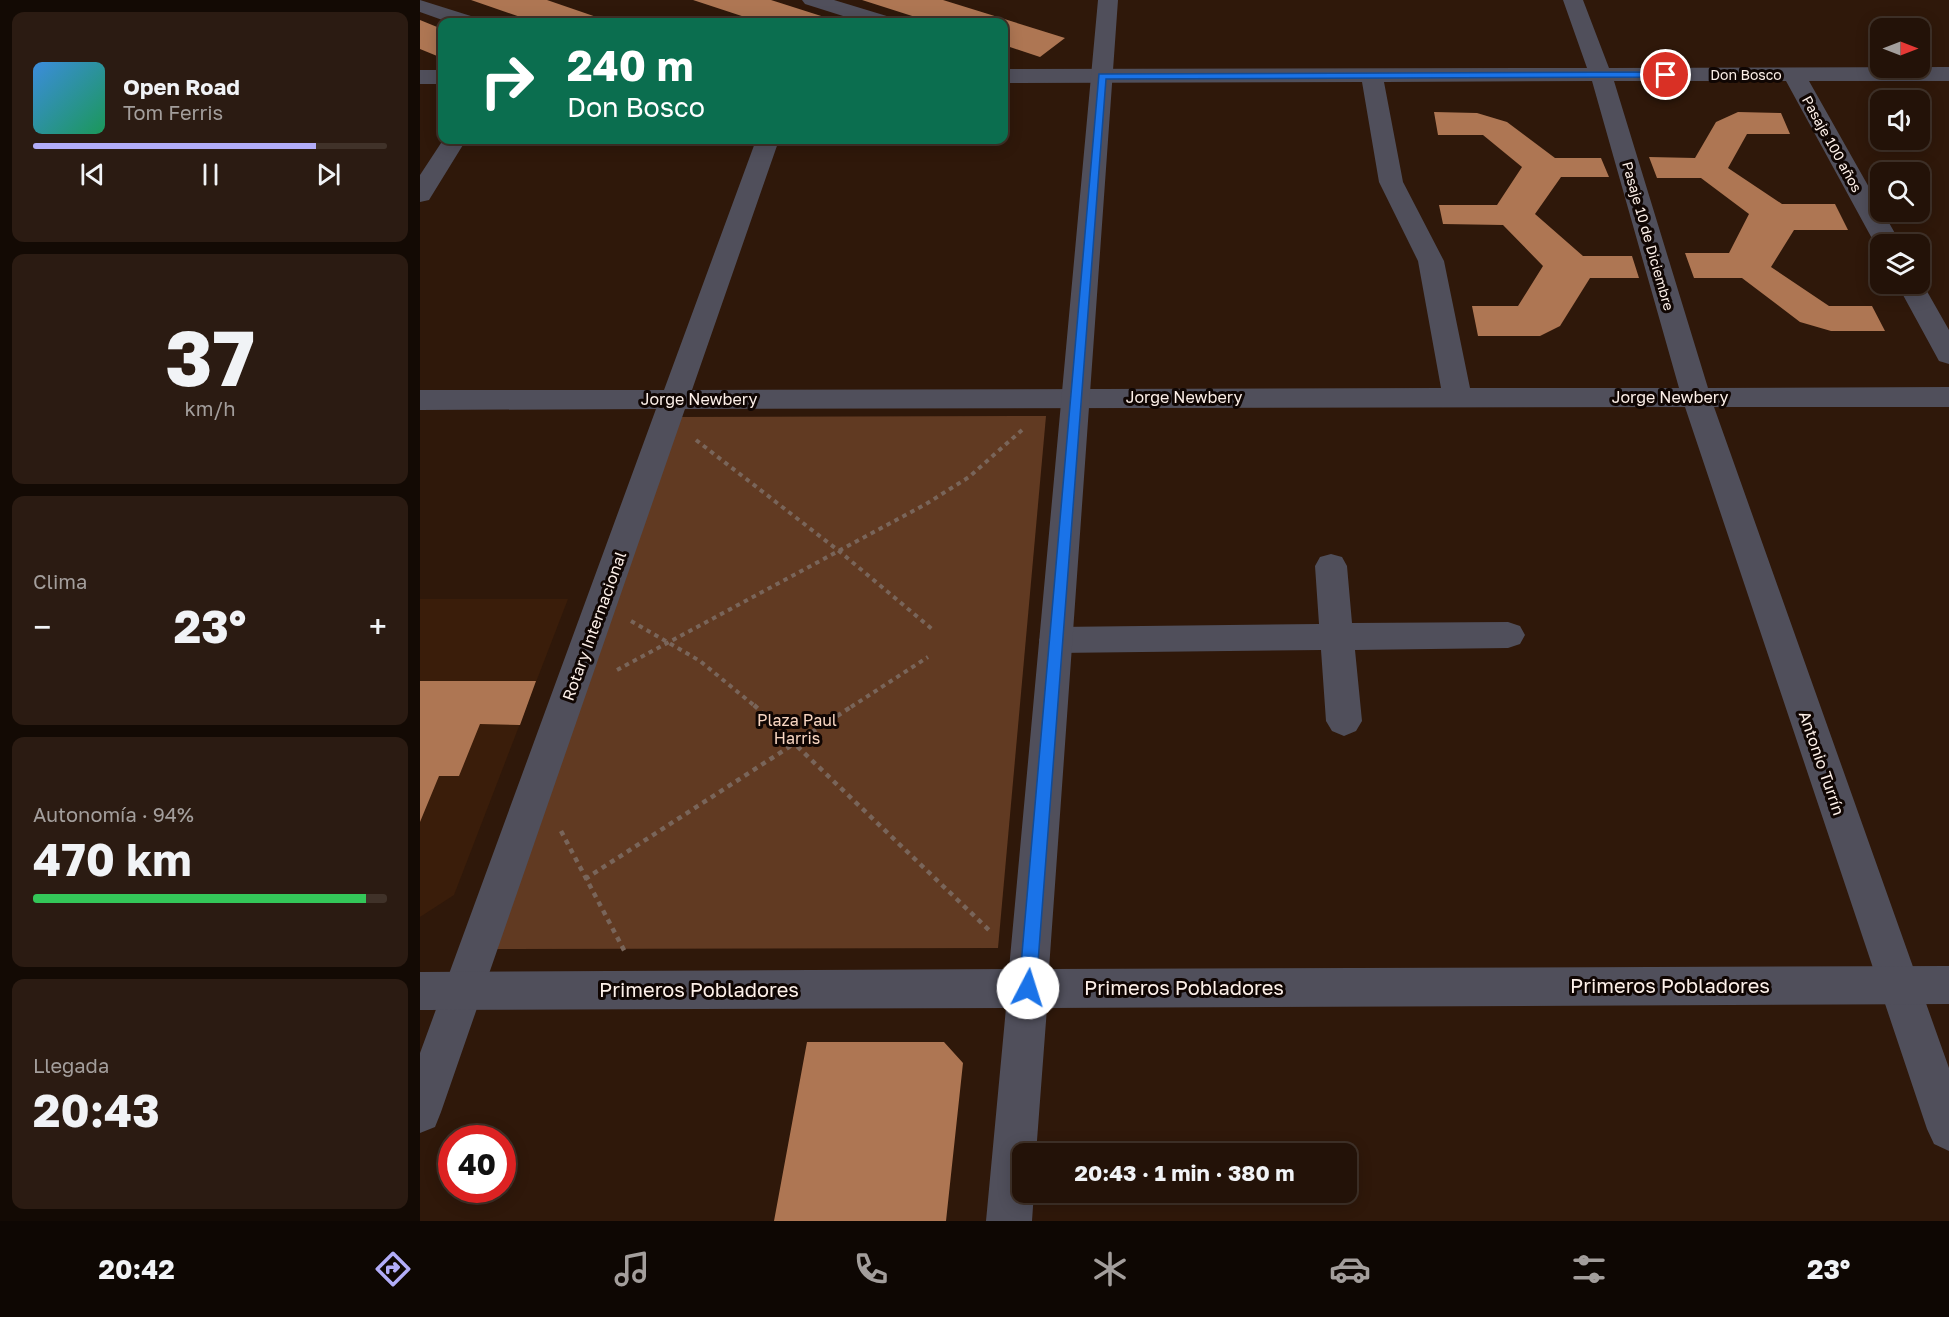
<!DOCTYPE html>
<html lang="es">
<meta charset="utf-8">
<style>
body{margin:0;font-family:"Golos Text",sans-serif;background:#2b1b12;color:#f1f3f6;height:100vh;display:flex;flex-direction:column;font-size:22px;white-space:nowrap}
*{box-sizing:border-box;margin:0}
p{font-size:20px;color:#a39e9c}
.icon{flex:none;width:33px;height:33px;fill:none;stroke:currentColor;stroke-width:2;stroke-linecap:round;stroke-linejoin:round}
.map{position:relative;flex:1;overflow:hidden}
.sheet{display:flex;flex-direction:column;gap:12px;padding:12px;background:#130a04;width:420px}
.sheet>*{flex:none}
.top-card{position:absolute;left:18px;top:18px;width:570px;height:126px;border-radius:12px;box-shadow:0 3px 15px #0003,0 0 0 2px #403229;background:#0b6e4f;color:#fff;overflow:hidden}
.needle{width:39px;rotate:90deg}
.fabs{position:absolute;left:1450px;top:18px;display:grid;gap:12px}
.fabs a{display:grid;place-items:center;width:60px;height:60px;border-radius:12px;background:#231208;box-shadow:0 3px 15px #0003,0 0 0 2px #403229;font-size:30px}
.speed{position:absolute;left:18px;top:1125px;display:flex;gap:12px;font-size:30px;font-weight:700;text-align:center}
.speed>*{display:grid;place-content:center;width:78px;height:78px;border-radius:50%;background:#231208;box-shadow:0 3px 15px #0003,0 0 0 2px #403229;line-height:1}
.speed .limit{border:9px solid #d22;background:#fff;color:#111}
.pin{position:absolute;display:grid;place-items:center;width:51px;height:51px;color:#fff;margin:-26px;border:3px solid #fff;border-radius:50%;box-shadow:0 2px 6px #0007}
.me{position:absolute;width:66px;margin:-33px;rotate:5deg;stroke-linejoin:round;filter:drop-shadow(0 0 4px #0008)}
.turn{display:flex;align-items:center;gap:21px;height:126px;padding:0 30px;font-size:27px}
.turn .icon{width:78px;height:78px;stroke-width:2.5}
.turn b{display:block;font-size:42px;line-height:51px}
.big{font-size:45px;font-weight:700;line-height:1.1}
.sheet .card{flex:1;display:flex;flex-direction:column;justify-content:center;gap:9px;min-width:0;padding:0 21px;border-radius:12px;background:#2b1b12}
.sheet .dial{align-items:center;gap:0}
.dial b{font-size:78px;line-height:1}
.song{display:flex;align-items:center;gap:18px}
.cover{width:72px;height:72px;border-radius:9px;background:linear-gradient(135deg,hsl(210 70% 55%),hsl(150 70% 35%))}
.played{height:6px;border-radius:3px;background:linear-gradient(90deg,#b2adf9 80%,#403229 80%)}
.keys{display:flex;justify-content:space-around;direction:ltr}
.heat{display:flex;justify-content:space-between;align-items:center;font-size:33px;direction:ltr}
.charge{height:9px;border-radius:4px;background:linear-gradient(90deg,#34c759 94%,#403229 0)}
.trip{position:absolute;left:592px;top:1143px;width:345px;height:60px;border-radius:12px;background:#231208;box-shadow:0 3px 15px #0003,0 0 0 2px #403229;font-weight:700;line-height:60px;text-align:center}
.tab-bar{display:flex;height:96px;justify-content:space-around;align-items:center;background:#0e0703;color:#a39e9c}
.tab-bar .icon{width:42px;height:42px}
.tab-bar .selected{color:#b2adf9}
.tab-bar b{font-size:27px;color:#f1f3f6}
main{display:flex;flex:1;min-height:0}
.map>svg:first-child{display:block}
</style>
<main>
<section class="sheet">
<div class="card">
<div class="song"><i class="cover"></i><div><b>Open Road</b><p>Tom Ferris</p></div></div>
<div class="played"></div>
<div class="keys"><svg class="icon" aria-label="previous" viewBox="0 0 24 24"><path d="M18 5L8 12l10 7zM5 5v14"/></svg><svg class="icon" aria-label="pause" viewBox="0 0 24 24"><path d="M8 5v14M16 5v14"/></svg><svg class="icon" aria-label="next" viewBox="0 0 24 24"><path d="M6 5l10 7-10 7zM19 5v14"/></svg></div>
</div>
<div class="card dial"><b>37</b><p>km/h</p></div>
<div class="card"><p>Clima</p>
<div class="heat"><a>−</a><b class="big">23°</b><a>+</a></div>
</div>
<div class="card"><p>Autonomía · 94%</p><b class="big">470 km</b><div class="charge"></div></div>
<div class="card"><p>Llegada</p><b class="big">20:43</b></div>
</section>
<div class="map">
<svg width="1529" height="1221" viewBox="0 0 1529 1221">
<rect width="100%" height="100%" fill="#2f180a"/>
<!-- built -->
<path fill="#3a1d0a" d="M0,599H148L34,895L0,917Z"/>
<!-- green -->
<path fill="#613a22" d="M626,416L578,948L68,949L253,417Z"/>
<!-- building -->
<path fill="#ae7653" d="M51,0H127L191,22H115Z
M273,0H351L420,22H340Z
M442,0H523L645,38L620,57L584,45V22H511Z
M0,20L22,29V58L0,49Z
M1014,112L1057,113L1087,122L1135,158H1181L1189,177H1141L1115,214L1163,256H1212L1219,278H1170L1140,326L1120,336H1058L1052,306H1098L1123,266L1083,225L1023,224L1019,205H1077L1102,167L1063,135H1018Z
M1318,112L1361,113L1370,134H1327L1308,168L1362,204H1415L1428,230H1374L1351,267L1409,306H1452L1465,331H1411L1380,322L1322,278H1274L1265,253H1309L1329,214L1281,178H1237L1229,157L1275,158L1296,122Z
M0,681H116L100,725L60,724L39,776H19L0,822Z
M387,1042H524L543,1063L526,1221H354Z"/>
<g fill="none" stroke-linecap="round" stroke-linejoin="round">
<!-- path-far1 -->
<path stroke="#79655a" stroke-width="4" stroke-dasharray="4.5 4.5" stroke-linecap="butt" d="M276,440L419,551L512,629
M211,621L280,661L336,707
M197,670L506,504L549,477L602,430
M431,707L508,657"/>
<!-- path -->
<path stroke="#79655a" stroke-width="4.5" stroke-dasharray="5 5" stroke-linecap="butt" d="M334,705L570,931
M141,831L205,952
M165,879L434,705"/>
<!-- minor -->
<path fill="#504f5b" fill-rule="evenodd" d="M0,0L54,17L57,22H28L0,12Z
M382,0H414L470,17L473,22H442L385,4Z
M1143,0H1163L1189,68L1529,67V81H1389L1481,244H1461V250L1455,244L1366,81H1194L1288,388L1529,387V407H1294L1529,1068V1151L1514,1144L1507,1129L1265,407L265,409L21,1112L15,1127L0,1133V1053L236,409L0,410V390H244L336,140H359L272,390L1021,388L998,261L959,182L942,82L584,83V69L1167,68ZM1172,81L1259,388H1050L1024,261L983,182L964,82Z
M0,70H22V84H0Z
M23,140H46L9,200L0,202V175Z
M1500,279L1529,330V364L1519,361L1477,284H1500Z
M911,554L922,557L927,566L932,623L1088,622L1100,626L1105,635L1100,644L1088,648L935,650L942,721L936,731L924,736L912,731L906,721L901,650L636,653L624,649L619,640L624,631L636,627L899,624L895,566L900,557Z"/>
<!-- tertiary -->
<path fill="#504f5b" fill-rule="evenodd" d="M678,0H698L629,969L1529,966V1004L627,1008L616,1154H603V1192H614L612,1221H566L586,1008L0,1010V972L589,969Z"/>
</g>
<!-- route -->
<path fill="#1a73e8" stroke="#114b97" stroke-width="1.5" d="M1246,72L1250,75L1249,77L686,79L616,988L614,994L608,996L602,994L599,988L679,74Z"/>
<g text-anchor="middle" stroke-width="6" stroke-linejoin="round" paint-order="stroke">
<!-- far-street labels -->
<g font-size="14" fill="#fdf0e9" stroke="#100603">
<text x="1326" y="80">Don Bosco</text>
<text transform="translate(1412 144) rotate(61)" y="5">Pasaje 100 años</text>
<text transform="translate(1228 236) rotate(74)" y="5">Pasaje 10 de Diciembre</text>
</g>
<!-- street labels -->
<g font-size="16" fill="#fdf0e9" stroke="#100603">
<text x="764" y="403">Jorge Newbery</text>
<text x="1250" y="403">Jorge Newbery</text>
<text x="279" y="405">Jorge Newbery</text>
<text transform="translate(174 626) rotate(-70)" y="6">Rotary Internacional</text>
<text transform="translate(1402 763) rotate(71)" y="6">Antonio Turrín</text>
</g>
<!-- park labels -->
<g font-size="16" fill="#f7d5c1" stroke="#100603">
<text x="377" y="726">Plaza Paul<tspan x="377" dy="18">Harris</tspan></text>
</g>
<!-- near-street labels -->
<g font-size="20" fill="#fdf0e9" stroke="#100603">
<text x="1250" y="993">Primeros Pobladores</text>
<text x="764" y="995">Primeros Pobladores</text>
<text x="279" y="997">Primeros Pobladores</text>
</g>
</g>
</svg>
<div class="fabs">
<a><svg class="needle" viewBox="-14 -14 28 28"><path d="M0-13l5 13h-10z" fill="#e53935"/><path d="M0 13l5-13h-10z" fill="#a39e9c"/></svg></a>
<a><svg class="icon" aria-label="sound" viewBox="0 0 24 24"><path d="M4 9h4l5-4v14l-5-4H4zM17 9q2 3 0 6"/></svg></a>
<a><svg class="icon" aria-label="search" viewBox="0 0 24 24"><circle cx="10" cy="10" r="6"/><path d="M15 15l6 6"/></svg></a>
<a><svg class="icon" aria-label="layers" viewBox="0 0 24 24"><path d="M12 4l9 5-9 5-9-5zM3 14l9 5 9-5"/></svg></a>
</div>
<div class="speed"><div class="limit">40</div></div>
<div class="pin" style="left:1246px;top:75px;background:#d93025"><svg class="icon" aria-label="arrive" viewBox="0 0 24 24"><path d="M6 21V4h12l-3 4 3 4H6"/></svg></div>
<svg class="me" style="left:608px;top:988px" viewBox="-20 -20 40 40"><circle r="19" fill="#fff"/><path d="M0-13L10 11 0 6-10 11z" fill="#1a73e8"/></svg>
<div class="trip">20:43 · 1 min · 380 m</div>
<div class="top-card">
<div class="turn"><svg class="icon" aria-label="right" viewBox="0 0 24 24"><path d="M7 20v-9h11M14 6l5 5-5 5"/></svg><div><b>240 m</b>Don Bosco</div></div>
</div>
</div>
</main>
<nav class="tab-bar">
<b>20:42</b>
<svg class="icon selected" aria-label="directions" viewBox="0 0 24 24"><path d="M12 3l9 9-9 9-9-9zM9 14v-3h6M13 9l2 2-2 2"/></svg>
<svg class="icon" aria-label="music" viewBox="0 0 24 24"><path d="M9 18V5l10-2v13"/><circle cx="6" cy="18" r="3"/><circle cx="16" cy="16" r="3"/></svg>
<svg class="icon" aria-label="phone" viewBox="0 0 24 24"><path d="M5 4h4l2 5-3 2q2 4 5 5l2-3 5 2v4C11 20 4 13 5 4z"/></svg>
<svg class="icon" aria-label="climate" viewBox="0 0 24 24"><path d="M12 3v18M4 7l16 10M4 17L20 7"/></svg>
<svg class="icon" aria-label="car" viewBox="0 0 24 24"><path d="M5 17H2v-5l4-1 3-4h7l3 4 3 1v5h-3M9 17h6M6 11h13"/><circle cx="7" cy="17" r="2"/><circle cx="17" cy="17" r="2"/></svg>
<svg class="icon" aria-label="filters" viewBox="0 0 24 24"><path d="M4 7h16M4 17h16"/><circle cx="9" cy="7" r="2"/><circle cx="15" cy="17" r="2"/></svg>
<b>23°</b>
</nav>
